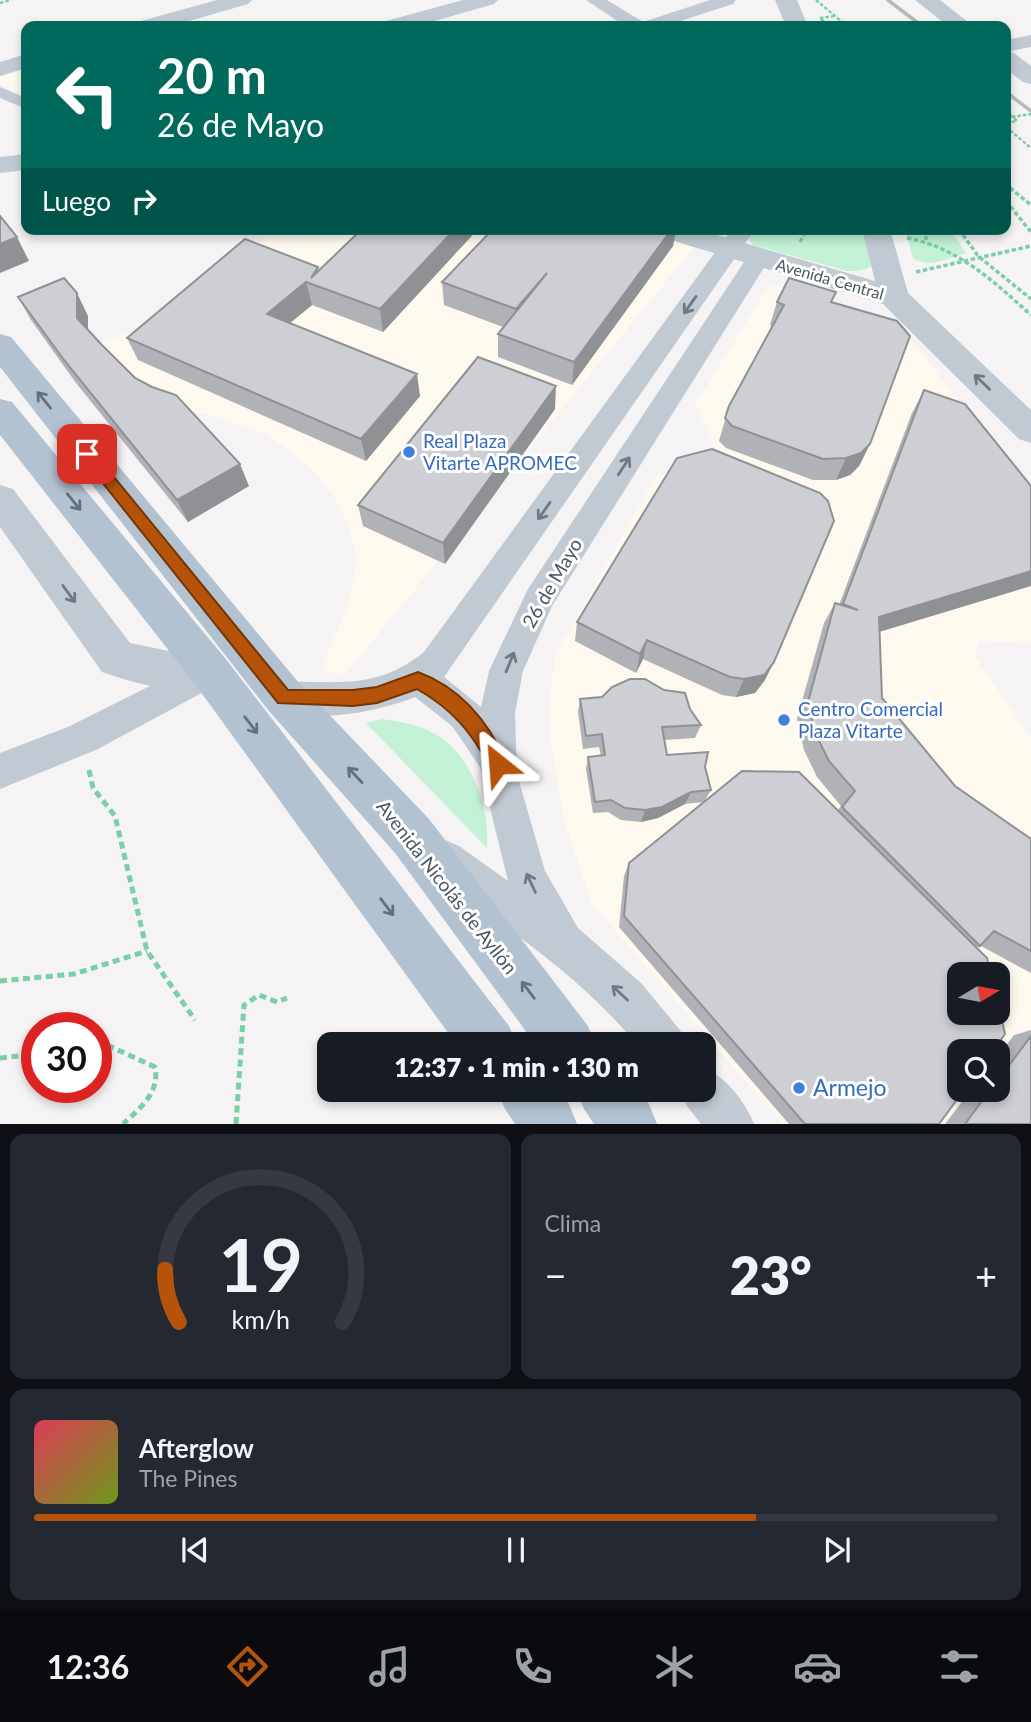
<!DOCTYPE html>
<html lang="es">
<meta charset="utf-8">
<style>
body{margin:0;font-family:Lato,sans-serif;background:#242831;color:#f1f3f6;height:100vh;display:flex;flex-direction:column;font-size:26px;white-space:nowrap}
*{box-sizing:border-box;margin:0}
p{font-size:23px;color:#9ea1a6}
.icon{flex:none;width:38px;height:38px;fill:none;stroke:currentColor;stroke-width:2;stroke-linecap:round;stroke-linejoin:round}
.map{position:relative;height:1124px;overflow:hidden}
.side{display:flex;flex-direction:column;gap:10px;padding:10px;background:#0d0f14;flex:1}
.side>*{flex:none}
.hud{position:absolute;left:21px;top:21px;width:990px;height:214px;border-radius:14px;box-shadow:0 4px 10px #0003;background:#00695c;color:#fff;overflow:hidden}
.needle{width:46px;rotate:80deg}
.controls{position:absolute;left:947px;top:962px;display:grid;gap:14px}
.controls a{display:grid;place-items:center;width:63px;height:63px;border-radius:14px;background:#171b24;box-shadow:0 4px 10px #0003;font-size:35px}
.speed{position:absolute;left:21px;top:1012px;display:flex;gap:14px;font-size:35px;font-weight:700;text-align:center}
.speed>*{display:grid;place-content:center;width:91px;height:91px;border-radius:50%;background:#171b24;box-shadow:0 4px 10px #0003;line-height:1}
.speed .limit{border:10px solid #d22;background:#fff;color:#111}
.pin{position:absolute;display:grid;place-items:center;width:60px;height:60px;color:#fff;margin:-30px;border-radius:14px;box-shadow:0 4px 10px #0006}
.me{position:absolute;width:77px;margin:-38px;rotate:332deg;stroke-linejoin:round;filter:drop-shadow(0 0 5px #0008)}
.turn{display:flex;align-items:center;gap:24px;height:147px;padding:0 21px;font-size:32px}
.turn .icon{width:91px;height:91px;stroke-width:2.5}
.turn b{display:block;font-size:49px;line-height:60px}
.then{display:flex;align-items:center;height:66px;padding:0 21px;background:#0003;gap:14px;font-size:26px}
.big{font-size:52px;font-weight:800;line-height:1.1}
.side .tile{flex:1;display:flex;flex-direction:column;justify-content:center;gap:10px;min-width:0;padding:0 24px;border-radius:14px;background:#242831}
.side .dial{align-items:center;gap:0}
.dial svg{height:182px;overflow:visible;fill:none;stroke:#363941;stroke-width:7;stroke-linecap:round;text-anchor:middle}
.dial text{fill:#f1f3f6;stroke:none}
.song{display:flex;align-items:center;gap:21px}
.cover{width:84px;height:84px;border-radius:10px;background:linear-gradient(135deg,hsl(350 70% 55%),hsl(80 70% 35%))}
.played{height:7px;border-radius:4px;background:linear-gradient(90deg,#b45309 75%,#363941 75%)}
.keys{display:flex;justify-content:space-around;direction:ltr}
.heat{display:flex;justify-content:space-between;align-items:center;font-size:38px;direction:ltr}
.side .tiles{flex:1;display:grid;gap:10px;grid-template-columns:1fr 1fr}
.tile:last-child{grid-column:span 2}
.trip{position:absolute;left:317px;top:1032px;width:399px;height:70px;border-radius:14px;background:#171b24;box-shadow:0 4px 10px #0003;font-weight:800;line-height:70px;text-align:center}
.tab-bar{display:flex;height:112px;justify-content:space-around;align-items:center;background:#090b0e;color:#9ea1a6}
.tab-bar .icon{width:49px;height:49px}
.tab-bar .current{color:#b45309}
.tab-bar b{font-size:32px;color:#f1f3f6}
.map>svg:first-child{display:block}
</style>
<div class="map">
<svg width="1031" height="1124" viewBox="0 0 1031 1124">
<rect width="100%" height="100%" fill="#f5f3f3"/>
<!-- commercial -->
<path fill="#fdf9ef" fill-rule="evenodd" d="M26,70V98L0,84V77Z
M276,229H640L695,246L344,676L321,670L348,604L357,560L350,529L335,499L314,470L267,434L219,418L162,404L100,351L102,341L163,324Z
M770,284L882,322L897,329L912,341L1031,492V643L980,641L974,655L1031,739V1123H782L592,904L563,817L551,743L550,701L555,655L656,476L703,466L714,443L695,405ZM959,975H998V1013H959ZM959,1052H998V1090H959Z"/>
<!-- green -->
<path fill="#c3f1d5" d="M751,229H866L875,262C867,271 859,271 847,271L753,245L747,236Z
M905,229H950L966,253C948,258 930,269 913,258Z
M382,719C400,722 418,724 435,734C472,755 490,808 487,848L366,723Z"/>
<g fill="none" stroke-linecap="round" stroke-linejoin="round">
<!-- path-far2 -->
<path stroke="#7ad0a6" stroke-width="2.5" stroke-dasharray="3.5 2" stroke-linecap="butt" d="M816,0L847,26
M0,3L11,0
M820,18L835,16
M821,19L829,26
M1006,111L1017,121
M1012,117L1031,114
M1006,123L1016,121
M1006,127L1031,148
M1006,184L1012,189"/>
<!-- path-far1 -->
<path stroke="#7ad0a6" stroke-width="3.5" stroke-dasharray="4.5 2.5" stroke-linecap="butt" d="M1010,188L1031,205
M1006,201L1031,232
M926,229V240
M959,229L978,256L1031,299
M907,238C959,248 993,281 1031,315
M800,242L807,229
M916,272L1031,246"/>
<!-- path -->
<path stroke="#7ad0a6" stroke-width="5" stroke-dasharray="7 4.5" stroke-linecap="butt" d="M89,770L93,788L115,816L147,951L195,1020
M0,981L74,974L147,951
M96,1046L107,1045L155,1067C160,1093 140,1108 123,1124
M0,1058L37,1054
M236,1124L244,1005L259,995L277,1002L287,998"/>
<!-- pedestrian -->
<path fill="#c1cad2" fill-rule="evenodd" d="M0,87L26,98V109L0,98Z"/>
<!-- minor -->
<path fill="#c1cad2" fill-rule="evenodd" d="M586,0H607L643,22L710,0H736L733,4L665,26H625Z
M1031,35V47L1006,52V40Z
M732,229H755L444,677L481,707L489,671L528,589L750,253L758,251L766,253L770,258L552,606L523,671L515,713L517,774L545,871L578,928L641,983L680,1030L687,1045H637C580,975 504,926 431,874L425,860L431,846L445,840L459,846L508,881L480,767L452,726L415,697C375,713 313,724 272,708L267,697L272,686C288,680 304,682 321,682C363,683 390,679 424,652Z
M210,656L222,660L227,671L222,682L96,750L0,789V753L70,726Z
M704,1068C727,1078 744,1100 754,1124H701L687,1106L681,1090H704Z"/>
<!-- tertiary -->
<path fill="#c1cad2" fill-rule="evenodd" d="M217,0H252L248,4L172,26H138L141,21Z
M463,0H498L494,4L417,26H383L386,21Z
M775,0H797L808,26H786Z
M915,0H940L973,26H948Z
M1006,51L1014,53L1031,66V84L1023,82L1006,69Z
M26,54V68L0,76V62Z
M26,154V170L0,173V157Z
M650,229H696L875,281L862,229H890L908,293L1031,410V443L1019,439L883,304L654,235Z
M0,485L13,489L130,643L169,651L210,652L225,658L231,671L225,684C188,698 139,685 102,672L0,527Z"/>
<!-- primary -->
<path fill="#b3c2d1" fill-rule="evenodd" d="M0,334L11,337L299,683L429,819L588,1026L596,1045H536L395,853L269,711L0,367Z
M0,399L12,402L225,658L509,1026L517,1045H457L195,684L0,435Z
M497,1090H558L569,1104L577,1124H515L505,1109Z
M576,1090H638L649,1104L657,1124H594L584,1109Z"/>
<!-- rail -->
<path stroke="#b5b8bd" stroke-width="3.5" d="M888,0L922,26
M1006,92L1031,111"/>
</g>
<!-- wall -->
<path fill="#b0b2b7" d="M362,229H478L383,332L312,305L290,323L420,396L366,461L138,360L127,338L318,267L319,270Z
M493,229H676L673,246L572,385L498,357V334L503,327L444,305L442,282Z
M18,297L88,316V331L101,344L249,486L188,522L76,383L31,320Z
M777,302H833L870,444L859,466L850,475L836,480H813L726,448L719,441L729,406L772,326L770,325Z
M924,390L879,632L882,698L955,786L1031,839V973L981,946L977,948L939,1124H789L619,927L624,876L629,863L704,802L685,804L658,818L641,822L621,820L608,812L593,813L586,769L588,757L601,756L599,747L583,749L578,712L580,699L690,709L701,725L695,738L664,740L667,755L705,767L711,790L705,800L838,810L841,806L817,777L804,750L797,719L824,623L835,603L839,605L912,413Z
M555,409L445,564L363,526L358,505Z
M677,458L765,680L755,693L736,697L722,695L643,659L636,673L575,641L577,622Z
M1031,1030V1124H945L971,1090H998V1056L1014,1035Z"/>
<!-- shaded-wall -->
<path fill="#909195" d="M455,229H478L383,332L380,309Z
M672,229H676L673,246L572,385L574,362Z
M17,237L29,261L0,273V244Z
M306,282L312,305L273,337L267,314Z
M77,293L88,316V341L77,318Z
M417,374L420,396L366,461L361,439Z
M556,386L555,409L445,564L443,543Z
M870,444L859,466L850,475L836,480L846,458Z
M240,464L249,486L188,522L177,500Z
M1031,571V586L866,636L879,617Z
M647,640L643,659L636,673L640,654Z
M774,662L765,680L755,693L736,697L744,679Z
M691,792L685,804L658,818L641,822L645,810Z"/>
<!-- building -->
<path fill="#cdcfd5" stroke="#909195" stroke-width="2" d="M0,216L17,237L0,244Z
M362,229H455L380,309L306,282L267,314L417,374L361,439L127,338L245,239L318,267L311,278Z
M493,229H672L574,362L498,334L547,273L516,309L442,282Z
M64,278L77,293V318L101,344L135,378L152,387L176,395L240,464L177,500L64,360L18,297Z
M789,278L836,292L831,302L897,321L910,336L870,444L861,453L846,458L823,459L732,426L725,418L729,406L784,305L777,302Z
M478,357L556,386L443,543L358,505Z
M924,390L965,404L1031,486V571L879,617L882,698L955,786L1031,839V951L994,931L980,946L842,807L855,791L829,761L815,733L808,702L835,603L858,610L843,604Z
M712,449L820,493L828,501L834,521L774,662L764,675L744,679L730,677L647,640L640,654L577,622L677,458Z
M630,679H645L664,690L685,693L690,709L701,725L662,727L667,755L708,752L705,767L711,790L691,792L662,807L645,810L625,808L611,800L595,802L588,757L605,755L602,734L586,736L580,699L602,697L612,687Z
M742,771L799,772L987,958L991,975H959V1013H998V1002L1005,1034L992,1052H959V1090H964L939,1124H805L624,916L629,863Z
M1031,1036V1124H965L990,1090H998V1080Z"/>
<!-- one-way arrows -->
<defs><path id="oneway-shaft" d="M-6 0H5M1.5-3L5.5 0L1.5 3" fill="none" stroke-width="1.6" stroke-linecap="round" stroke-linejoin="round" transform="scale(1.75)"/></defs>
<g stroke="#6e7983">
<use href="#oneway-shaft" transform="translate(690 305) rotate(125)"/>
<use href="#oneway-shaft" transform="translate(982 382) rotate(-136)"/>
<use href="#oneway-shaft" transform="translate(624 466) rotate(-57)"/>
<use href="#oneway-shaft" transform="translate(544 511) rotate(125)"/>
<use href="#oneway-shaft" transform="translate(69 594) rotate(54)"/>
<use href="#oneway-shaft" transform="translate(510 662) rotate(-68)"/>
<use href="#oneway-shaft" transform="translate(531 883) rotate(-115)"/>
<use href="#oneway-shaft" transform="translate(620 993) rotate(-137)"/>
</g>
<g stroke="#64717d">
<use href="#oneway-shaft" transform="translate(44 400) rotate(-129)"/>
<use href="#oneway-shaft" transform="translate(74 502) rotate(51)"/>
<use href="#oneway-shaft" transform="translate(251 725) rotate(53)"/>
<use href="#oneway-shaft" transform="translate(355 775) rotate(-133)"/>
<use href="#oneway-shaft" transform="translate(387 907) rotate(53)"/>
<use href="#oneway-shaft" transform="translate(528 990) rotate(-127)"/>
</g>
<!-- route -->
<path fill="#b45309" stroke="#753606" stroke-width="2" d="M87,448L92,450L288,690H353L377,687L418,672C461,688 489,722 507,764L504,770L498,772L491,770C473,733 452,709 417,689L377,703L353,706L278,703L82,457L80,454L82,450Z"/>
<!-- markers -->
<g fill="#3f7fe0" stroke="#fff" stroke-width="2.5">
<circle cx="409" cy="452" r="7"/>
<circle cx="784" cy="720" r="7"/>
<circle cx="799" cy="1088" r="7"/>
</g>
<g text-anchor="middle" stroke-width="6" stroke-linejoin="round" paint-order="stroke">
<!-- far-street labels -->
<g font-size="16" fill="#4a5661" stroke="#fff">
<text transform="translate(830 279) rotate(16)" y="6">Avenida Central</text>
</g>
<!-- shop labels -->
<g font-size="19" fill="#366cbe" stroke="#fff" text-anchor="start">
<text x="423" y="448">Real Plaza<tspan x="423" dy="22">Vitarte APROMEC</tspan></text>
<text x="798" y="716">Centro Comercial<tspan x="798" dy="22">Plaza Vitarte</tspan></text>
</g>
<!-- street labels -->
<g font-size="19" fill="#4a5661" stroke="#fff">
<text transform="translate(552 583) rotate(-60)" y="7">26 de Mayo</text>
<text transform="translate(447 887) rotate(52)" y="7">Avenida Nicolás de Ayllón</text>
</g>
<!-- near-shop labels -->
<g font-size="23" fill="#366cbe" stroke="#fff" text-anchor="start">
<text x="813" y="1096">Armejo</text>
</g>
</g>
</svg>
<div class="controls">
<a><svg class="needle" viewBox="-14 -14 28 28"><path d="M0-13l5 13h-10z" fill="#e53935"/><path d="M0 13l5-13h-10z" fill="#9ea1a6"/></svg></a>
<a><svg class="icon" aria-label="search" viewBox="0 0 24 24"><circle cx="10" cy="10" r="6"/><path d="M15 15l6 6"/></svg></a>
</div>
<div class="speed"><div class="limit">30</div></div>
<div class="pin" style="left:87px;top:454px;background:#d93025"><svg class="icon" aria-label="arrive" viewBox="0 0 24 24"><path d="M6 21V4h12l-3 4 3 4H6"/></svg></div>
<svg class="me" style="left:498px;top:764px" viewBox="-20 -20 40 40"><path d="M0-17L14 15 0 8-14 15z" fill="#b45309" stroke="#fff" stroke-width="4"/></svg>
<div class="trip">12:37 · 1 min · 130 m</div>
<div class="hud">
<div class="turn"><svg class="icon" aria-label="left" viewBox="0 0 24 24"><path d="M17 20v-9H6M10 6l-5 5 5 5"/></svg><div><b>20 m</b>26 de Mayo</div></div>
<div class="then">Luego<svg class="icon" aria-label="right" viewBox="0 0 24 24"><path d="M7 20v-9h11M14 6l5 5-5 5"/></svg></div>
</div>
</div>
<section class="side">
<div class="tiles">
<div class="tile dial"><svg viewBox="0 0 100 80">
<path d="M14 69A42 42 0 1 1 86 69"/>
<path d="M14 69A42 42 0 0 1 8 46" stroke="#b45309"/>
<text x="50" y="56" font-size="32" font-weight="700">19</text>
<text x="50" y="72" font-size="11">km/h</text>
</svg></div>
<div class="tile"><p>Clima</p>
<div class="heat"><a>−</a><b class="big">23°</b><a>+</a></div>
</div>
<div class="tile">
<div class="song"><i class="cover"></i><div><b>Afterglow</b><p>The Pines</p></div></div>
<div class="played"></div>
<div class="keys"><svg class="icon" aria-label="previous" viewBox="0 0 24 24"><path d="M18 5L8 12l10 7zM5 5v14"/></svg><svg class="icon" aria-label="pause" viewBox="0 0 24 24"><path d="M8 5v14M16 5v14"/></svg><svg class="icon" aria-label="next" viewBox="0 0 24 24"><path d="M6 5l10 7-10 7zM19 5v14"/></svg></div>
</div>
</div>
</section>
<nav class="tab-bar">
<b>12:36</b>
<svg class="icon current" aria-label="directions" viewBox="0 0 24 24"><path d="M12 3l9 9-9 9-9-9zM9 14v-3h6M13 9l2 2-2 2"/></svg>
<svg class="icon" aria-label="music" viewBox="0 0 24 24"><path d="M9 18V5l10-2v13"/><circle cx="6" cy="18" r="3"/><circle cx="16" cy="16" r="3"/></svg>
<svg class="icon" aria-label="phone" viewBox="0 0 24 24"><path d="M5 4h4l2 5-3 2q2 4 5 5l2-3 5 2v4C11 20 4 13 5 4z"/></svg>
<svg class="icon" aria-label="climate" viewBox="0 0 24 24"><path d="M12 3v18M4 7l16 10M4 17L20 7"/></svg>
<svg class="icon" aria-label="car" viewBox="0 0 24 24"><path d="M5 17H2v-5l4-1 3-4h7l3 4 3 1v5h-3M9 17h6M6 11h13"/><circle cx="7" cy="17" r="2"/><circle cx="17" cy="17" r="2"/></svg>
<svg class="icon" aria-label="filters" viewBox="0 0 24 24"><path d="M4 7h16M4 17h16"/><circle cx="9" cy="7" r="2"/><circle cx="15" cy="17" r="2"/></svg>
</nav>
